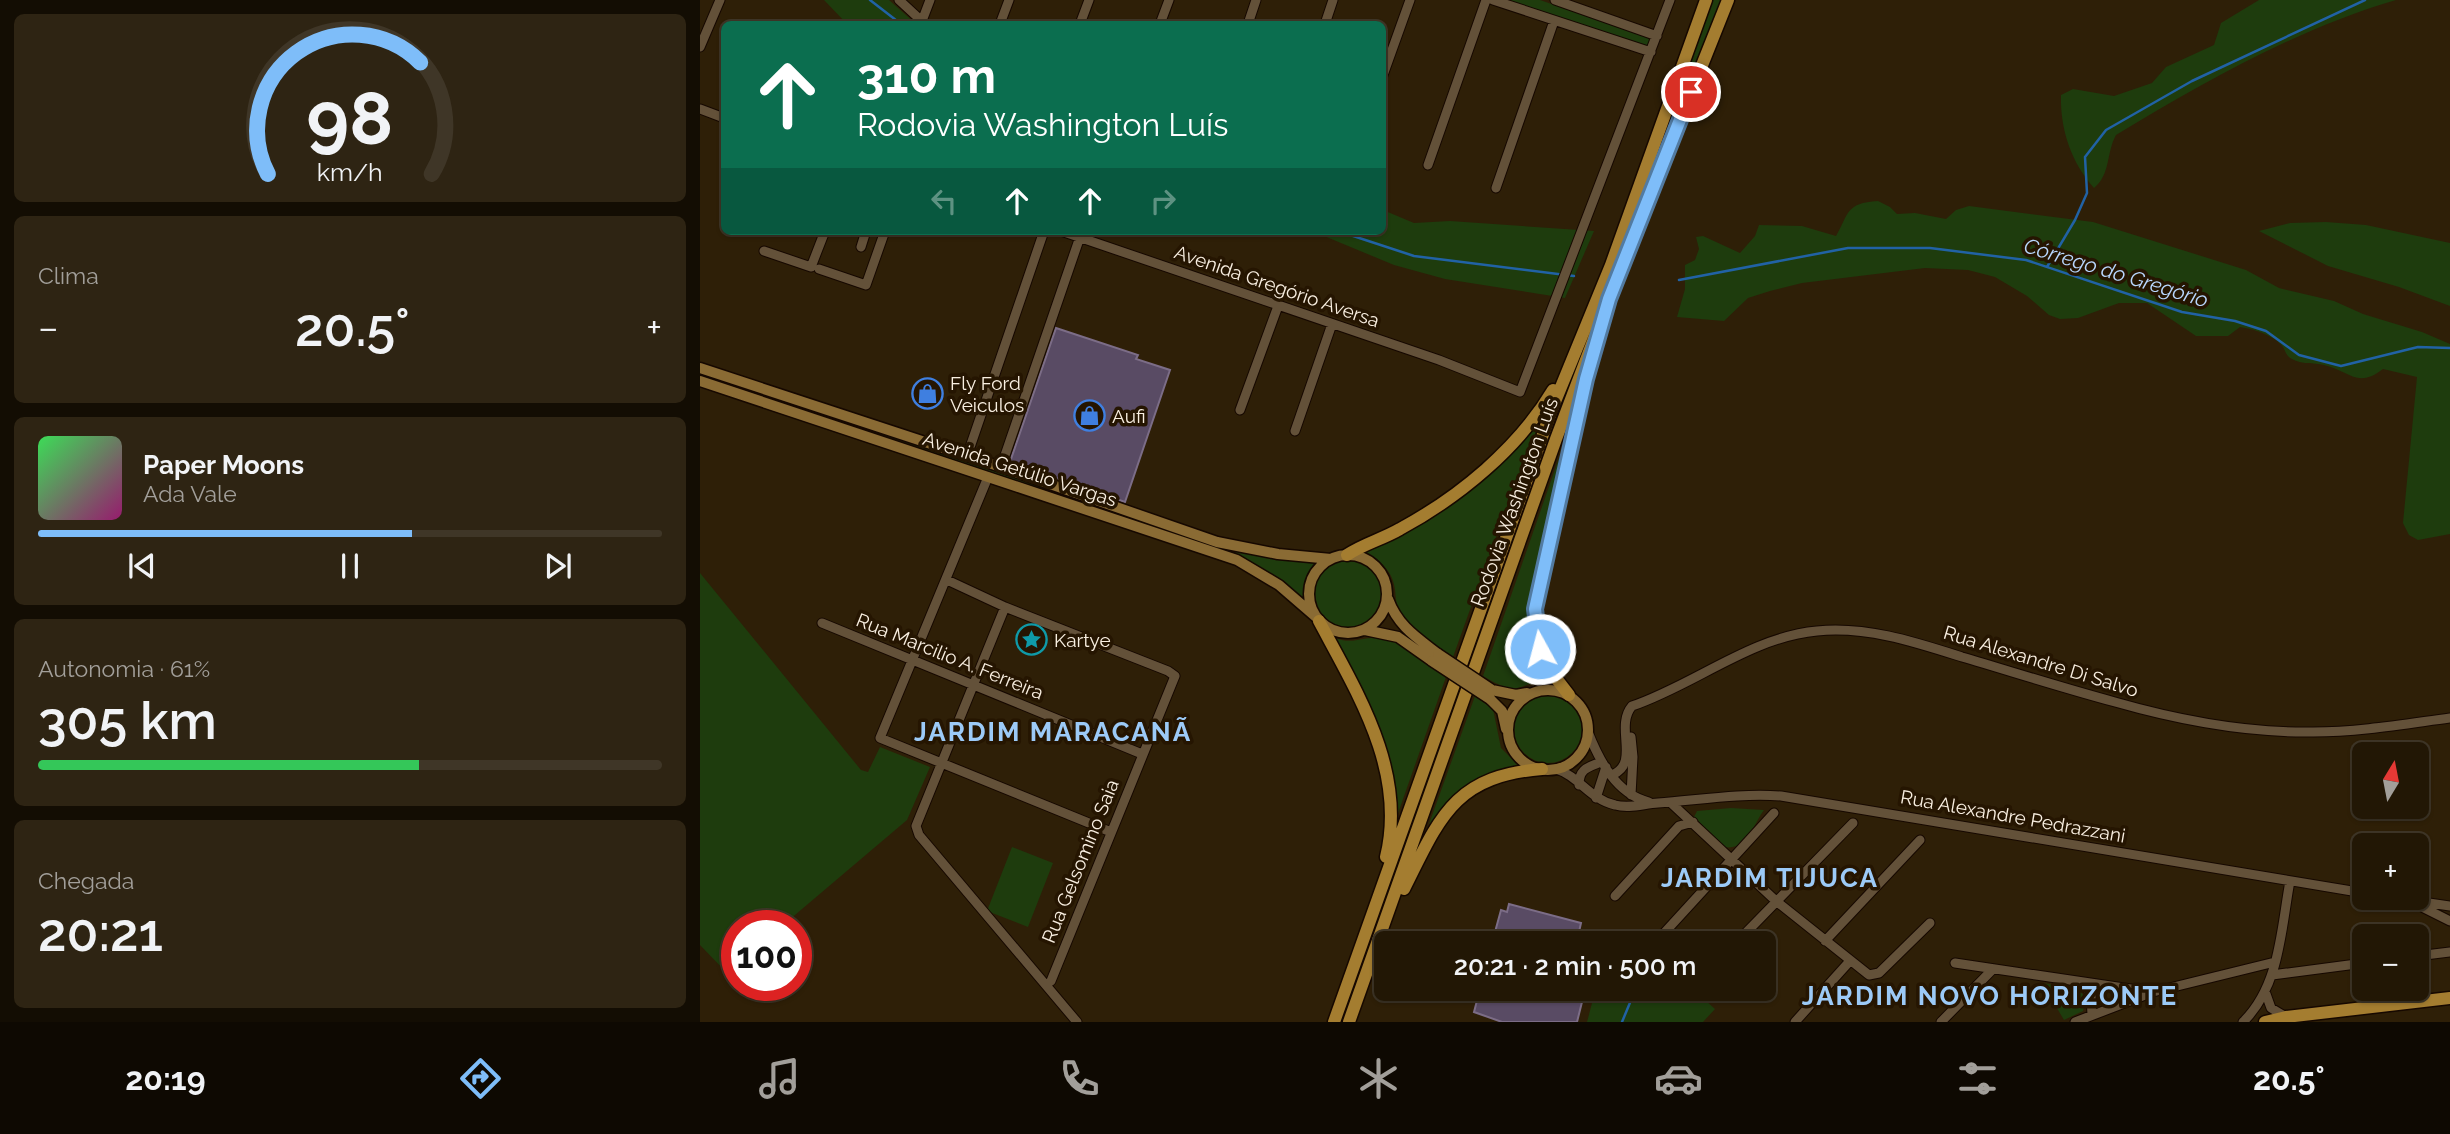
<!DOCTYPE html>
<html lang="pt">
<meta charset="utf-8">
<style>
body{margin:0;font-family:Raleway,sans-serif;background:#2e2413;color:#f1f3f6;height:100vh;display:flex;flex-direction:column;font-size:26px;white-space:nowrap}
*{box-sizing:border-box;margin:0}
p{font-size:23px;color:#a29f9a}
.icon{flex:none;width:38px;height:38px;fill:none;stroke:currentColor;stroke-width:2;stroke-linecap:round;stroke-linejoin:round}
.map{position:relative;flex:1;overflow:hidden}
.drawer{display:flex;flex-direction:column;gap:14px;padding:14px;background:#130d03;width:700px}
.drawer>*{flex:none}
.guide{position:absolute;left:21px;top:21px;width:665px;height:214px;border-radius:10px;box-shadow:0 2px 5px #0004,0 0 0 2px #3f3627;background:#0b6e4f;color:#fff;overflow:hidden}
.needle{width:46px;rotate:10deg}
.buttons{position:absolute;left:1652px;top:742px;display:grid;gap:14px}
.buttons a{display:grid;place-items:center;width:77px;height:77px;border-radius:10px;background:#221705;box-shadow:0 2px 5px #0004,0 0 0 2px #3f3627;font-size:35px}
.speed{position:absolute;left:21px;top:910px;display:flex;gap:14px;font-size:35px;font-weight:700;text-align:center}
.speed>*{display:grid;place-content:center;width:91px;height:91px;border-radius:50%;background:#221705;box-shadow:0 2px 5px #0004,0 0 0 2px #3f3627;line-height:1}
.speed .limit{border:10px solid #d22;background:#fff;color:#111}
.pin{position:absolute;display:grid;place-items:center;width:60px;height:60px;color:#fff;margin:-30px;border:4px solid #fff;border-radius:50%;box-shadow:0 2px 7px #0007}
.me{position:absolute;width:77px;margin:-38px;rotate:353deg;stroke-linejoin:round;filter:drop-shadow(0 0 5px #0008)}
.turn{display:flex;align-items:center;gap:24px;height:147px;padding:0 21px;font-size:32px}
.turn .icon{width:91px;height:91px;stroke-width:2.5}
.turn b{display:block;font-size:49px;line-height:60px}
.lanes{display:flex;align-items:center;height:66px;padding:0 21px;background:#0003;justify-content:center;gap:35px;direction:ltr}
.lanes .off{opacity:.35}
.big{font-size:52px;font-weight:600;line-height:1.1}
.drawer .tile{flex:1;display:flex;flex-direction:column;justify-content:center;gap:10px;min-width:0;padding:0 24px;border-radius:10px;background:#2e2413}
.drawer .dial{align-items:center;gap:0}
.dial svg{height:182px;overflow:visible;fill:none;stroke:#3f3627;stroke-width:7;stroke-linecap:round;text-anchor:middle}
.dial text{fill:#f1f3f6;stroke:none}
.song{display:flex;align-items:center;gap:21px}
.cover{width:84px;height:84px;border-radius:10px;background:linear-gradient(135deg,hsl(130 70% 55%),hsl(320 70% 35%))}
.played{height:7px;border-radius:4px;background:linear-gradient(90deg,#7ebdf9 60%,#3f3627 60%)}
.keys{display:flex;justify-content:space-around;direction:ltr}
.heat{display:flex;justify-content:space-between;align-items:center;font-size:38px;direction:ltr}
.charge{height:10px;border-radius:5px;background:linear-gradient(90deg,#34c759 61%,#3f3627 0)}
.trip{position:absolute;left:674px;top:931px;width:402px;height:70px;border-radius:10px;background:#221705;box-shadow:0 2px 5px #0004,0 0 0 2px #3f3627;font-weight:600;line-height:70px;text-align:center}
.tab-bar{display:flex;height:112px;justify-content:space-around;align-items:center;background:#0e0902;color:#a29f9a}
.tab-bar .icon{width:49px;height:49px}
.tab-bar .active{color:#7ebdf9}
.tab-bar b{font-size:32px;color:#f1f3f6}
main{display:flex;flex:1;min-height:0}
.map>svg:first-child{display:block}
</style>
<main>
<section class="drawer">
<div class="tile dial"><svg viewBox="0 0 100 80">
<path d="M14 69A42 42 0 1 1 86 69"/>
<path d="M14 69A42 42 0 0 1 81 20" stroke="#7ebdf9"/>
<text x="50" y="56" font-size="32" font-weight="700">98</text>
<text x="50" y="72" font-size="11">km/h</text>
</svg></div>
<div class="tile"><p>Clima</p>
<div class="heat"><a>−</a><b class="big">20.5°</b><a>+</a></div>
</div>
<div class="tile">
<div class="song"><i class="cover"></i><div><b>Paper Moons</b><p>Ada Vale</p></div></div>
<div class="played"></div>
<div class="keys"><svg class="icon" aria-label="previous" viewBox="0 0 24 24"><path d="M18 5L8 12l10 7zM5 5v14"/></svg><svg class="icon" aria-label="pause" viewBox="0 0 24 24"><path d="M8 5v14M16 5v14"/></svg><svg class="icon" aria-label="next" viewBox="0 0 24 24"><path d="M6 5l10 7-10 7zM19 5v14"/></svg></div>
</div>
<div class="tile"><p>Autonomia · 61%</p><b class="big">305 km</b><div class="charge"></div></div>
<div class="tile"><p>Chegada</p><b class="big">20:21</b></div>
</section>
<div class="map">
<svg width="1750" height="1022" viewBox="0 0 1750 1022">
<rect width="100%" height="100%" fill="#2e1f07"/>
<!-- green -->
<path fill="#1e3c0d" d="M124,0H189L216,24H147Z
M803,0H840L947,37L950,41L947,47Z
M1011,0H1024L977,117L970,115Z
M1559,0H1696C1597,29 1504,82 1416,135C1406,153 1411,174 1394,188C1371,162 1360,129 1361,95L1373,89L1414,96L1452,83L1466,67L1514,45L1521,23Z
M1178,201L1190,207L1197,214L1215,213L1246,219L1256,210L1269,206L1393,222L1546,270L1579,288L1634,301L1663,314L1722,332L1750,344V534L1718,540L1709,535L1703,523L1717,377L1683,369C1657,389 1650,371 1624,365C1613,362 1602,365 1592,359C1586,356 1586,352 1583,347C1574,335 1553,329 1540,327L1528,336H1496L1447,303H1419L1378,318L1360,319L1349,315L1327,296L1295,277L1268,270L1225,268L1102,283L1070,291L1048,298L1024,321L977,317L985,289V265L995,260L999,249L996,237L1003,236L1040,253L1055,236L1059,225L1102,226L1136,236C1149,214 1145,203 1178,201Z
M683,210L714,223L750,221L894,231L865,298L745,279L694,265L612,231H682Z
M1626,222L1666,225L1750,243V306L1699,287L1628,266L1559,231L1590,223Z
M0,372L533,549L618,560L608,577L606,600L579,578L541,558L0,378Z
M840,417L841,420L813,490L753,657C735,644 710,632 699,612C696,605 696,598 695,590C693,570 679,560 662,550L706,531Z
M860,455L827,620L834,653L851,682C815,680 824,701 783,676Z
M613 594a35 35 0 1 1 70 0a35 35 0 1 1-70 0Z
M0,573L161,770L168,772L180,747L230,767L207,820L82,926H37V964L26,972L0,945Z
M632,637C655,646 660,636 680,638C703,640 727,664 746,677L696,819L694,794Z
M814 729a34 34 0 1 1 68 0a34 34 0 1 1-68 0Z
M775,696L793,709L801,748L821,768L808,770L729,824Z
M1031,808L1064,810C1054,823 1047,851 1025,847L994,817L997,811Z
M312,847L353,863L328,927L287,911Z
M1342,983L1378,989L1386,998L1383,1011L1364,1020Z
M913,989H993L1015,1009L1003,1022H887L892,1003L908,998Z"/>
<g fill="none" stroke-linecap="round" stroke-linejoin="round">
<!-- stream -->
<path stroke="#2162a5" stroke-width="2.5" d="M170,0L201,24
M638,231L714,256L874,276
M1347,267L1375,220L1387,193L1385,157L1406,130L1492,81L1665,0
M979,280L1148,248H1230L1326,260L1482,312L1535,321L1566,331L1599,355L1641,366L1718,347L1750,348
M922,1022L934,993L933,989"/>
</g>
<!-- building -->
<path fill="#594b64" stroke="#7c6d87" stroke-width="2" d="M356,328L438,355L436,359L470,370L425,502L310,462Z
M809,904L881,923L879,932L898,937L896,943H792L801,910L807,912Z
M780,989H865L863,997L882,1002L877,1022H802L774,1012Z"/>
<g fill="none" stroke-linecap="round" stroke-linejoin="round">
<defs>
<path id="minor" d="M199,0L225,24
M793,0L951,52
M855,0L957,36
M222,21L230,0
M300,24L309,0
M380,24L389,0
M460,24L469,0
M548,24L556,0
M625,24L633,0
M0,47L20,0
M682,78L710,0
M0,109L24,118
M728,165L786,0
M796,188L854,21
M361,231L739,360L820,392L970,0
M161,247L166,231
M64,251L111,267L125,231
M119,269L166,285L185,231
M540,410L578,306
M595,431L632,324
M267,456L344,231
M301,467L382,231
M288,477L180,738L411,832
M247,580L305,607L468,671L475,676L351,981
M305,607L216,826L219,835L377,1022
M122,623L442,754
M888,732C899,760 916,794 949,802
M931,737L933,757L931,795
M856,769C879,776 889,799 915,805C929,809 943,804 958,803C999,800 1040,793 1081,796L1664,893
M912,775C941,763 914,727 932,706C994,685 1051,637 1117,631C1167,626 1215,642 1262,657C1313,672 1363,688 1415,702C1478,720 1547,733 1613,732C1659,732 1705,724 1750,718
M879,785C879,768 889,767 901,762
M896,798L906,767
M970,802L1076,901L1169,975L1179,973L1230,923
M915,896L979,826L993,822
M1695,898L1750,906
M1714,903L1750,921
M1125,941L1220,840
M955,943L1074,813
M1036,943L1153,823
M1717,956L1750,952
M1255,963L1451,992
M1572,975L1664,963
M1385,983L1391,996L1392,1015
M1566,994L1571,1008L1586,1017
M1095,1022L1149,962
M1241,1022L1293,969
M1375,1022L1453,992L1575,962
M1543,1022C1580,986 1581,929 1590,881"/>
<path id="major" d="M0,368L301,467L517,542L578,554L631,559
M0,381L537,560L579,585L616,617
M609 594a39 39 0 1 1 78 0a39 39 0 1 1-78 0Z
M688,599C698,626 716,637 738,654
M665,630L698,637L732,661
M792,690L816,695L827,693
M808 730a40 40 0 1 1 80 0a40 40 0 1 1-80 0Z
M790,699L802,711L806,729"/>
<path id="highway" d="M647,555C663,544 683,539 700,529C759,497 818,449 853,390
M619,621C658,694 707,772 686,857
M869,695L852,673L840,649L835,609L887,378
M704,889C740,817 754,776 842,769
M634,1022L852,409L911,265L1006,0
M649,1022L856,439L909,299L1028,0
M1565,1022L1586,1017L1750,998"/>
</defs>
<!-- minor casing -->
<use href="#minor" stroke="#160800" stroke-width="11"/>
<!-- major casing -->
<use href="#major" stroke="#160800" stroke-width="13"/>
<!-- highway casing -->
<use href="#highway" stroke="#160800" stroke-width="15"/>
<!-- minor -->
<use href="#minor" stroke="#635139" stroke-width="9"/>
<!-- major -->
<use href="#major" stroke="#8a6b34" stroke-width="10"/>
<!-- highway -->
<use href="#highway" stroke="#a47d30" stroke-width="12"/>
<defs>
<path id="major-bridge" d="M738,654L792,690
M732,661L790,699"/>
</defs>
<!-- major-bridge casing -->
<use href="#major-bridge" stroke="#160800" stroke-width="13" stroke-linecap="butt"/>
<!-- major-bridge -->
<use href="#major-bridge" stroke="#8a6b34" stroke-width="10"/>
</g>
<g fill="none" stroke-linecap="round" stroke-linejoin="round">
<defs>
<path id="route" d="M840,649L835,609L886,379L909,299L991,92"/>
</defs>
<!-- route casing -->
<use href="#route" stroke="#527ba2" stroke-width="18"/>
<!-- route -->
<use href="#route" stroke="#7ebdf9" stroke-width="12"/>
</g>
<!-- icons -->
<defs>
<symbol id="shop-ring" viewBox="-11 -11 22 22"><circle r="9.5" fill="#251501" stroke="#3f7fe0" stroke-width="1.5"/><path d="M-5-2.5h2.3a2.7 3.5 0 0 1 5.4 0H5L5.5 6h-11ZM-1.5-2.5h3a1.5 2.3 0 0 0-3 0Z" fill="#3f7fe0"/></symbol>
<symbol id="sight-ring" viewBox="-11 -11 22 22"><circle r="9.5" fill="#251501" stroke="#0f9aa8" stroke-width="1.5"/><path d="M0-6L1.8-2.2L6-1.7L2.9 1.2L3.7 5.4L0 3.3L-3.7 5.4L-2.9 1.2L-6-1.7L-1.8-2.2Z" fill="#0f9aa8"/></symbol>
</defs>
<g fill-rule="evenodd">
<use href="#shop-ring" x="210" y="376" width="35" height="35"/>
<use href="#shop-ring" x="372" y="398" width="35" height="35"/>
<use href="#sight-ring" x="314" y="622" width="35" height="35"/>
</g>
<g text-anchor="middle" stroke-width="7" stroke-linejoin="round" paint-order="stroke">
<!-- street labels -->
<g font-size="19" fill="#f9efe1" stroke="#251501">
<text transform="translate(577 286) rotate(19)" y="7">Avenida Gregório Aversa</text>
<text transform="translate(320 469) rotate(18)" y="7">Avenida Getúlio Vargas</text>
<text transform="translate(814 502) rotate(-70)" y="7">Rodovia Washington Luís</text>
<text transform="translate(250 656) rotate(22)" y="7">Rua Marcilio A. Ferreira</text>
<text transform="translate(1341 661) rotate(17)" y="7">Rua Alexandre Di Salvo</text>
<text transform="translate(1313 816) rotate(10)" y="7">Rua Alexandre Pedrazzani</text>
<text transform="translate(380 861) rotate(-68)" y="7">Rua Gelsomino Saia</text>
</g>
<!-- poi labels -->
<g font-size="19" fill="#f9efe1" stroke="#251501" text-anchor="start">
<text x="250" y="390">Fly Ford<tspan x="250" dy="22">Veiculos</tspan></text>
<text x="412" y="423">Aufi</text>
<text x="354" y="647">Kartye</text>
</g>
<!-- water labels -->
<g font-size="21" font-style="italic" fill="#b8d7fd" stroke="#251501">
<text transform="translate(1416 273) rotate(17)" y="7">Córrego do Gregório</text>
</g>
<!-- district labels -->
<g font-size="26" font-weight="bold" letter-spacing="2" fill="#9ccaf7" stroke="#251501">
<text x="353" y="741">JARDIM MARACANÃ</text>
<text x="1070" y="887">JARDIM TIJUCA</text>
<text x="1290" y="1005">JARDIM NOVO HORIZONTE</text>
</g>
</g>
</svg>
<div class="buttons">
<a><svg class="needle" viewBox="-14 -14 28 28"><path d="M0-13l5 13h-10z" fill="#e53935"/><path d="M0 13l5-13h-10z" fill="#a29f9a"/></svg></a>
<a>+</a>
<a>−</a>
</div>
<div class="speed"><div class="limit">100</div></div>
<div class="pin" style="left:991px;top:92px;background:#d93025"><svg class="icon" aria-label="arrive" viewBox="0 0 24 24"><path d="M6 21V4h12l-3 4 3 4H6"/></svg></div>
<svg class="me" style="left:840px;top:649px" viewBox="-20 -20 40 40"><circle r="17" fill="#7ebdf9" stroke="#fff" stroke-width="3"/><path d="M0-11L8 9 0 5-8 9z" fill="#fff"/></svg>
<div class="trip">20:21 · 2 min · 500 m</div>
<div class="guide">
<div class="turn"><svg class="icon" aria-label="ahead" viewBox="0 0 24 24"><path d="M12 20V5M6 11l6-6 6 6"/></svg><div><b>310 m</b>Rodovia Washington Luís</div></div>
<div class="lanes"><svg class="icon off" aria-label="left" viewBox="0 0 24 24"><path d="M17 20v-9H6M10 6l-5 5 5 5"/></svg><svg class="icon" aria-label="ahead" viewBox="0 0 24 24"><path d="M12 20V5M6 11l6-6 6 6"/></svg><svg class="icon" aria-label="ahead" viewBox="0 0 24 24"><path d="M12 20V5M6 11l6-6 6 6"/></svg><svg class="icon off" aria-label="right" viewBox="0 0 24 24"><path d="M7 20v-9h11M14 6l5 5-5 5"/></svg></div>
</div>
</div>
</main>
<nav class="tab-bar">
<b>20:19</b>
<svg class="icon active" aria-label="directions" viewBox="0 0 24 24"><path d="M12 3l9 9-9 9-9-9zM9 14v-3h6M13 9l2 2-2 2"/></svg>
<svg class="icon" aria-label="music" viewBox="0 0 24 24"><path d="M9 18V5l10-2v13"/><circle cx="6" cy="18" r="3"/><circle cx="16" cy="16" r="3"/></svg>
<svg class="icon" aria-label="phone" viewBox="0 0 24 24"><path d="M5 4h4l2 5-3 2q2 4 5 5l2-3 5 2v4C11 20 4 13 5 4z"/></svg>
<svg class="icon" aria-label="climate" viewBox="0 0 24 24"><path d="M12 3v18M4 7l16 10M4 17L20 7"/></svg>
<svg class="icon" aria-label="car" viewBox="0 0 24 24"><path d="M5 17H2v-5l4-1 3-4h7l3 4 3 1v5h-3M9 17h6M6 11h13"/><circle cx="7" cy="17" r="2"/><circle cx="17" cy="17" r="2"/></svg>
<svg class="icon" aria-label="filters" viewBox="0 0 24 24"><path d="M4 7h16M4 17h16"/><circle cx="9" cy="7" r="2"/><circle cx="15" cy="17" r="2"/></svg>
<b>20.5°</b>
</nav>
